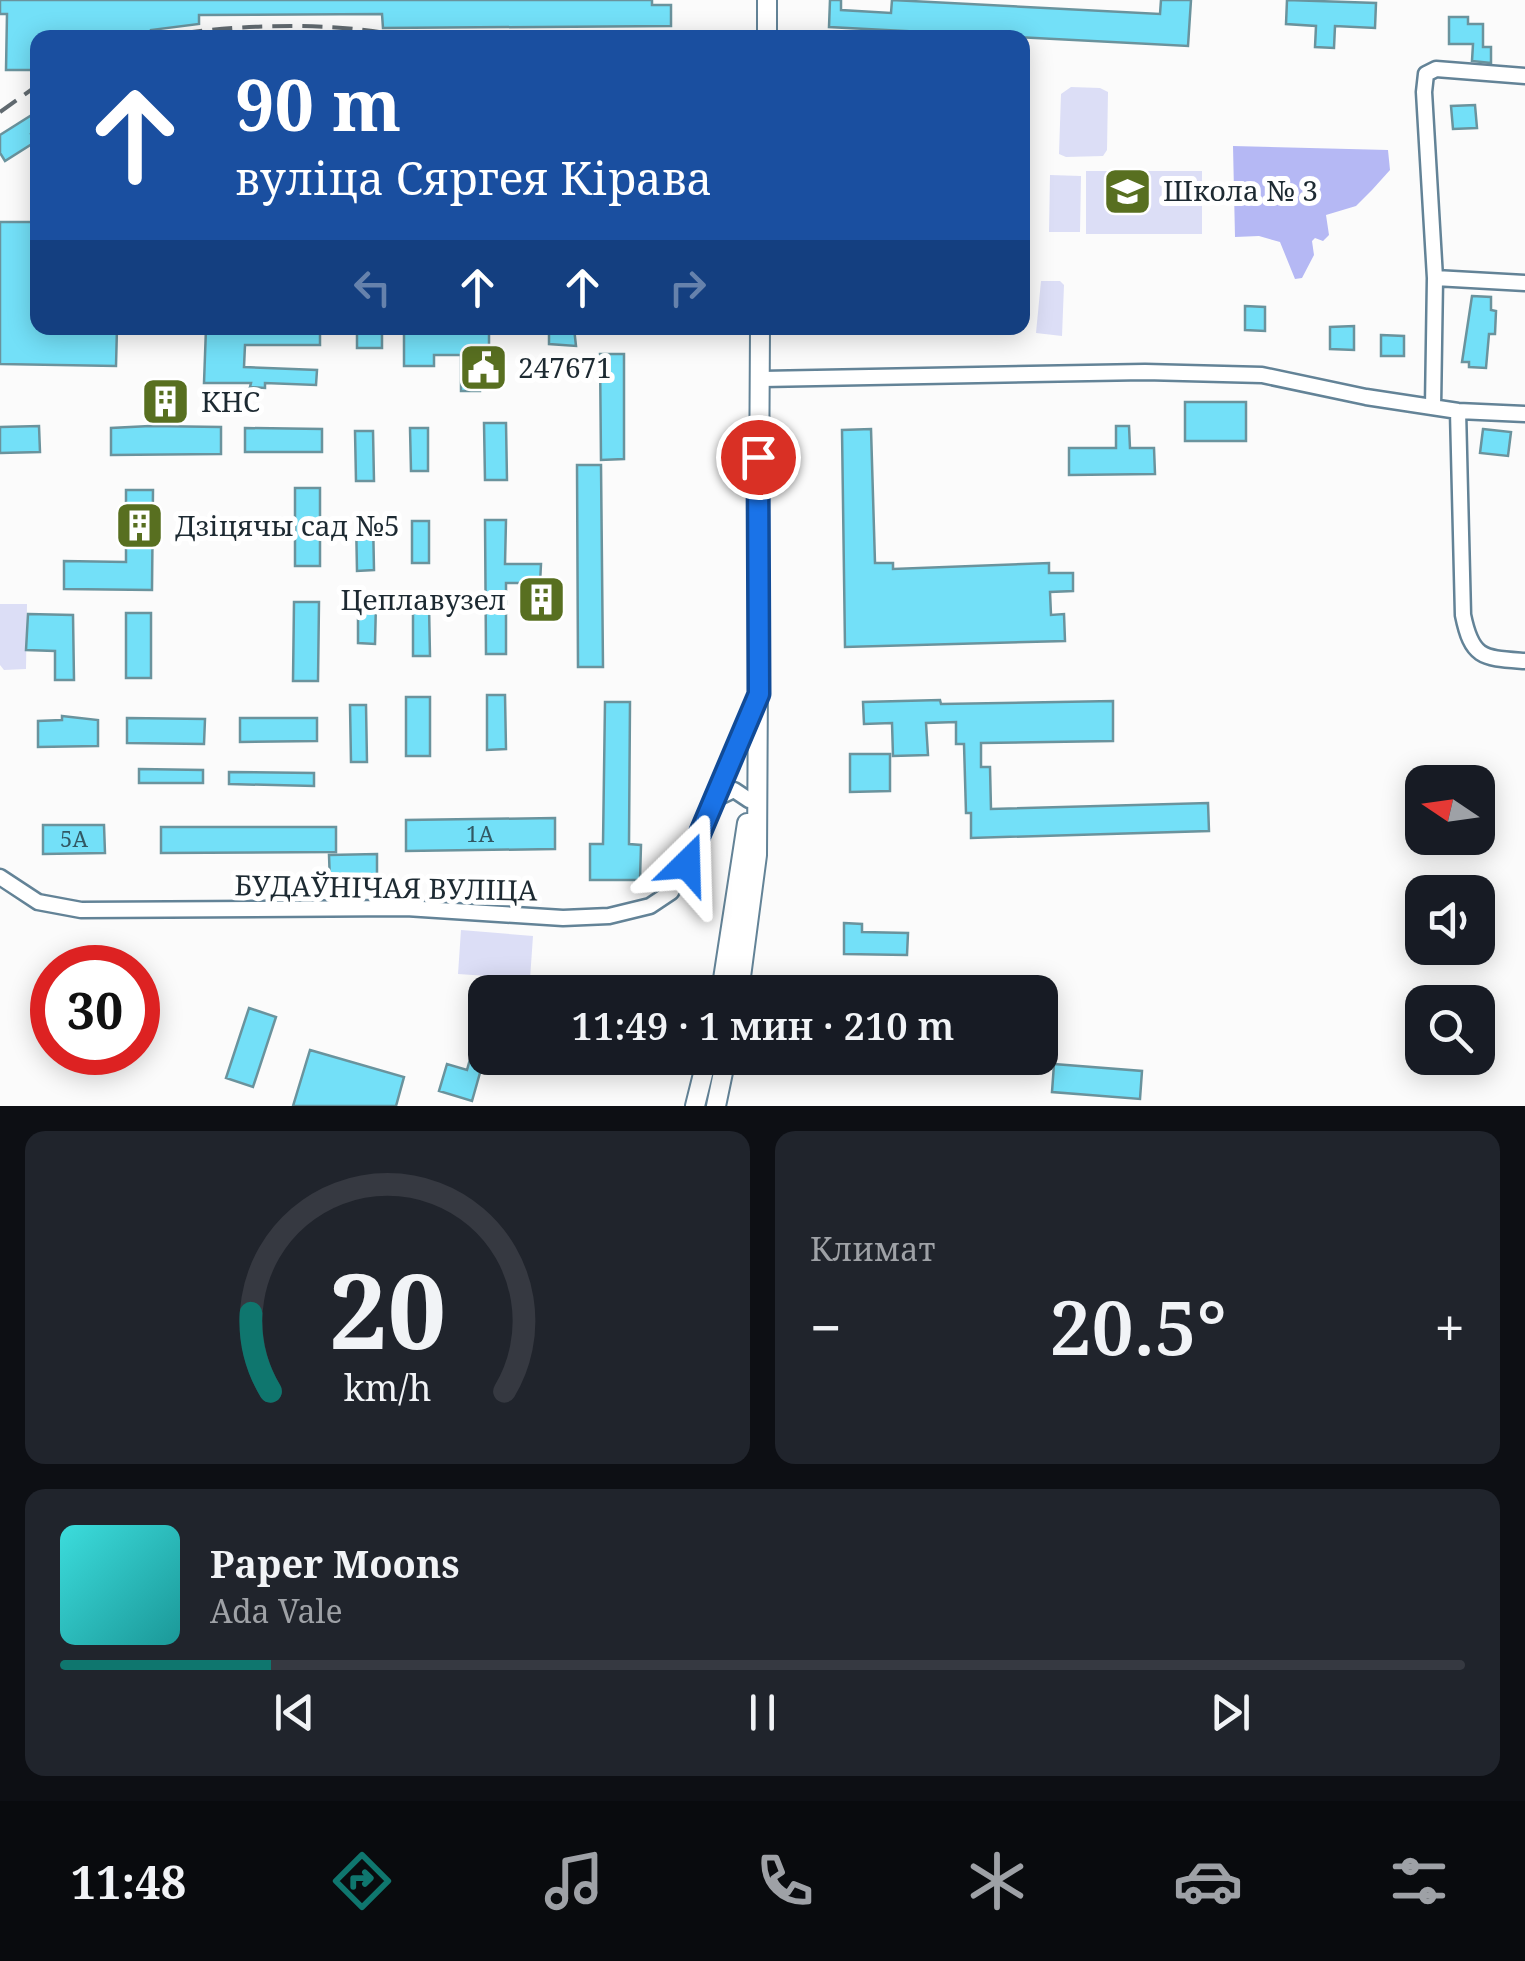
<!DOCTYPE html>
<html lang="ru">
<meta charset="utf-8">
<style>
body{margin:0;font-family:"Noto Serif",serif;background:#20242c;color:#f1f3f6;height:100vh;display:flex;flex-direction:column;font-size:38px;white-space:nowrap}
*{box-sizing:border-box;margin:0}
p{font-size:32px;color:#9ea1a6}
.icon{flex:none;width:55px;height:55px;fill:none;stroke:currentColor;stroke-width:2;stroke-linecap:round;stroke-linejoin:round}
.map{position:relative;height:1106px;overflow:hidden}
.details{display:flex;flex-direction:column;gap:25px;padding:25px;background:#0d0f14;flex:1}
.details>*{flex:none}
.guide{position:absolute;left:30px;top:30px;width:1000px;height:305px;border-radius:20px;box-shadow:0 5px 25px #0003;background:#1a4fa0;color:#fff;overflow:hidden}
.needle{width:65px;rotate:283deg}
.controls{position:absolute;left:1405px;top:765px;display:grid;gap:20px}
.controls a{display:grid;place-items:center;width:90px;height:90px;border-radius:20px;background:#171b24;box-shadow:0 5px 25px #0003;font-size:50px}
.speed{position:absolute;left:30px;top:945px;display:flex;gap:20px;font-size:50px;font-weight:700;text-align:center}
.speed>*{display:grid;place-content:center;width:130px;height:130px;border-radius:50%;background:#171b24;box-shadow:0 5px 25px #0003;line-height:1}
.speed .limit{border:15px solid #d22;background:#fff;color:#111}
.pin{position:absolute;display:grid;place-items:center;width:85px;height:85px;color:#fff;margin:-42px;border:5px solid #fff;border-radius:50%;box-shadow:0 2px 10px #0007}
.me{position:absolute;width:110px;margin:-55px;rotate:22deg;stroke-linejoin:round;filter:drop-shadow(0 0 8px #0008)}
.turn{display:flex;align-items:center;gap:35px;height:210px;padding:0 40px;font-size:45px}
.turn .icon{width:130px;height:130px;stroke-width:2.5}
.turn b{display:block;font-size:70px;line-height:85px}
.lanes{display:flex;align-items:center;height:95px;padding:0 40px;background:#0003;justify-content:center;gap:50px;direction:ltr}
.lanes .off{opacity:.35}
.big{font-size:75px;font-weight:600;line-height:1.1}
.details .card{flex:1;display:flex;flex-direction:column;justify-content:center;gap:15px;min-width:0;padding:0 35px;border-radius:20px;background:#20242c}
.details .dial{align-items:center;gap:0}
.dial svg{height:260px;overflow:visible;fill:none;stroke:#363941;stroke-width:7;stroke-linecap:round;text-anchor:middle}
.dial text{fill:#f1f3f6;stroke:none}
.song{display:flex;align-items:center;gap:30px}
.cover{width:120px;height:120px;border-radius:15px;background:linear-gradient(135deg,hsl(180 70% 55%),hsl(180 70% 35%))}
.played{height:10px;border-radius:5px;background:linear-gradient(90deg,#0f766e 15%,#363941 15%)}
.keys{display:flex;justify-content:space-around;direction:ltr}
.heat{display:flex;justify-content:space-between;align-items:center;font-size:55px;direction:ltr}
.details .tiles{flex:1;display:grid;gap:25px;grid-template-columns:1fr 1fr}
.card:last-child{grid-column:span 2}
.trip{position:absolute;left:468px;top:975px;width:590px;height:100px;border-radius:20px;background:#171b24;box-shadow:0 5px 25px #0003;font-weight:600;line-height:100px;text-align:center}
.menu{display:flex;height:160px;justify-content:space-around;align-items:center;background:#090b0e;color:#9ea1a6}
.menu .icon{width:70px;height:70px}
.menu .current{color:#0f766e}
.menu b{font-size:45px;color:#f1f3f6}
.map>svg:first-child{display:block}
</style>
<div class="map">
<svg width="1525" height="1106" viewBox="0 0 1525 1106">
<rect width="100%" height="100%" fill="#fbfbfb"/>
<!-- green -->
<path fill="#dcdef6" d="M1071,87L1100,88L1108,92L1107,150L1103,156L1066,157L1059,154L1061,94Z
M1086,171H1202V234H1086Z
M1050,175L1081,176L1080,232H1049Z
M1041,281H1060L1064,285L1062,336L1036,333Z
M0,604H27L26,669L4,670L0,665Z
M461,930L533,936L530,979L458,974Z"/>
<!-- forest -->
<path fill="#b5b8f4" d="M1233,146L1388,150L1390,170L1372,190L1356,206L1326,215L1329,235L1323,241L1315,238L1312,241L1314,255L1302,278L1295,279L1280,242L1259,236L1235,237Z"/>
<!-- building -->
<path fill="#73e0f8" stroke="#6a939d" stroke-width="2.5" d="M0,0H652V5H671V26L383,28L382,14L199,15V24L151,30V35L143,38H38V70H6L7,14H0Z
M830,0H841V10L891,13L892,0L1160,14L1161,0H1191L1188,46L829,27Z
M1287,0L1376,3L1375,28L1335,26L1334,48L1315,47L1316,26L1286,24Z
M1449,17H1468V24H1483V47H1491V63L1472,61L1473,44H1449Z
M1475,105L1477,128L1453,129L1451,106Z
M38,111V130L31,134L35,142L5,161L0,153V135Z
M0,222H38V328H117L116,366L0,364Z
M1472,296L1491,297V310L1496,311L1495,334H1489L1486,368L1469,367V362H1462Z
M1245,306L1265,307V331L1245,330Z
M1354,326V350L1330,349V327Z
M206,328H320V345H245L244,367L317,370L316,385L265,383V388L250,387L251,383H204Z
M357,328H382V348H357Z
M404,328H489V376H480V391H461V355H434V366H404Z
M549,328H574L576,346L549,344Z
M1381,335L1404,336V356H1381Z
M600,354H624V459L601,460Z
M1185,402H1246V441H1185Z
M484,423H506L507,480H485Z
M39,426L40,452L0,453V427Z
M150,426L221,427V454L111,455V428Z
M1116,426H1129L1130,448H1154L1155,474L1069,475V448H1116Z
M245,428L322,429V452H245Z
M410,428H428V471H411Z
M871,429L875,563H893V569L1049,563V573H1073V591L1050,592L1051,615L1064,614L1065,641L845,647L842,430Z
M1483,429L1511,432L1508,456L1480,453Z
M355,431H373L374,481H356Z
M577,465H601L603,667H578Z
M295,488H320V566H295Z
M126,490H153L152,590L64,589V561L126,562Z
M356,518H373L374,570L357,571Z
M485,520H506L505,564H541L540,583H506V654H486Z
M412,521H429V563H412Z
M294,602H319L318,681H293Z
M358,602L376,603L375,644L358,643Z
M413,606H429L430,656H413Z
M126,613H151V678H126Z
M28,614L73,615L74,680H55V651L26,650Z
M487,695H505L506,749L487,750Z
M406,697H430V756H406Z
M940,700L941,704L1113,701V741L981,743V767H990L991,809L1208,803L1209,831L971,838V813H966L964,744H956V722L926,723L928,755L893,756L892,723L864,724L863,702Z
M605,702H630L629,844L641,845L640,880H590V844H603Z
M350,705H366L367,762H351Z
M62,716L98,720V746L38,747V721L62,720Z
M127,718L205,719L204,744L127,743Z
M240,718H317V741L240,742Z
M850,754H890V791L850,792Z
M139,769L203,770V783H139Z
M229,772L314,773V786L229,784Z
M555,818V849L406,851V820Z
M43,825H104L105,853L43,854Z
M161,827H336V852L161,853Z
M377,854V882L330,883L329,855Z
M844,923L862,924V932L908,933L907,955L844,954Z
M249,1008L276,1017L253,1087L226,1078Z
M474,1045L485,1049V1055L472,1101L439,1091L447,1064L467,1070Z
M310,1050L404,1077L396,1106H293Z
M1054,1064L1142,1071L1140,1099L1052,1092Z"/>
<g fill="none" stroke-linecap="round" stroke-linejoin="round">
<defs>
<path id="minor" d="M1435,278L1525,283
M759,379L1145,372L1262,375L1366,397L1458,411L1525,414
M1433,407L1435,278L1424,92L1426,74L1436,69L1525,76
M1458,411L1463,615C1472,659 1483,658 1525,661
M715,799L734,790L749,800
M0,877L38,902L81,910L406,908L563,918L609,916L650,906L671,892L687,864L755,705"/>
<path id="major" d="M767,38V0
M721,992L747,823
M739,992L757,855L760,328
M695,1106L707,1058
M716,1106L726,1058"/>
</defs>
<!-- minor casing -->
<use href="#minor" stroke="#638397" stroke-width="19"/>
<!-- major casing -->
<use href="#major" stroke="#638397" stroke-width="22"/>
<!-- minor -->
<use href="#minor" stroke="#fff" stroke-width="14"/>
<!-- major -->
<use href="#major" stroke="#fff" stroke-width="18"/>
<!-- rail -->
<path stroke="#616a70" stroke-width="4" stroke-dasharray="20 10" stroke-linecap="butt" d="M153,38C218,25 326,21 390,34L618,38
M0,112L38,85"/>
</g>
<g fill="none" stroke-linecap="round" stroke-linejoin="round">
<defs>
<path id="route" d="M687,864L759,694L758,457"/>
</defs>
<!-- route casing -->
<use href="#route" stroke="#114b97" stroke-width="25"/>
<!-- route -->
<use href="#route" stroke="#1a73e8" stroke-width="18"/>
</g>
<!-- icons -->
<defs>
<symbol id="school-square" viewBox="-11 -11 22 22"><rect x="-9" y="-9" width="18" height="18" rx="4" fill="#586f20" stroke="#fff"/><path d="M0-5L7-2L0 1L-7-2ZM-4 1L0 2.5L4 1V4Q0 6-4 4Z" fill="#fff"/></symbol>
<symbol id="civic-square" viewBox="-11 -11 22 22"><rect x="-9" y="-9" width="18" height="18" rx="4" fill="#586f20" stroke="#fff"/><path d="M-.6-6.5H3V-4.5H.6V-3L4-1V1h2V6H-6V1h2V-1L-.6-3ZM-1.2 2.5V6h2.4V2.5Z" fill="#fff"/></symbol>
<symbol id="building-square" viewBox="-11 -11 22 22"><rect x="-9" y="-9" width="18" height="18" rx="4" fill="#586f20" stroke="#fff"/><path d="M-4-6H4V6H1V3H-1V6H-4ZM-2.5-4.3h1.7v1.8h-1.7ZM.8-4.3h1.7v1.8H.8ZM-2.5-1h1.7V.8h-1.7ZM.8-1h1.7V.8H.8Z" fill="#fff"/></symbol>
</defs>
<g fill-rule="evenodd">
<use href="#school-square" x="1100" y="164" width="55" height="55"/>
<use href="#civic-square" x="456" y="340" width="55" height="55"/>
<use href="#building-square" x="138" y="374" width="55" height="55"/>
<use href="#building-square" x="112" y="498" width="55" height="55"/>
<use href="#building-square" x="514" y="572" width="55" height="55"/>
</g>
<g text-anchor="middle" stroke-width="10" stroke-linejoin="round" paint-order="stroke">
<!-- number labels -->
<g font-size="22" fill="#325864">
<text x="480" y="842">1А</text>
<text x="74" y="847">5А</text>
</g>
<!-- poi labels -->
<g font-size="28" fill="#1d2a32" stroke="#fff" text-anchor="start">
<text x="1163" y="201">Школа № 3</text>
<text x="518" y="378">247671</text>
<text x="201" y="412">КНС</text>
<text x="175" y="536">Дзіцячы сад №5</text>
<text x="506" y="610" text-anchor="end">Цеплавузел</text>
</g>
<!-- street labels -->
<g font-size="28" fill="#1d2a32" stroke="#fff">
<text transform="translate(386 888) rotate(1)" y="10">БУДАЎНІЧАЯ ВУЛІЦА</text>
</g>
</g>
</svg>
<div class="controls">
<a><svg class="needle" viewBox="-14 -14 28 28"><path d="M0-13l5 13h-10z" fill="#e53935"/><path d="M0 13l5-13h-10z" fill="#9ea1a6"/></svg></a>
<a><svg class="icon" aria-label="sound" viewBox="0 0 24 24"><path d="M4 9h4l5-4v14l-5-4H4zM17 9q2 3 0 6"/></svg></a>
<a><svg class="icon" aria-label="search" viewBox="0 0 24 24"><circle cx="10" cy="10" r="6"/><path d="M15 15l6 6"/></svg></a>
</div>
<div class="speed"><div class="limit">30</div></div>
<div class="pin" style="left:758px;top:457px;background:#d93025"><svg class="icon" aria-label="arrive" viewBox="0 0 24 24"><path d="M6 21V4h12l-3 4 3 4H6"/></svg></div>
<svg class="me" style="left:687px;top:864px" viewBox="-20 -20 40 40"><path d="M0-17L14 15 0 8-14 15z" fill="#1a73e8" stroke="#fff" stroke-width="4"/></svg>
<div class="trip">11:49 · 1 мин · 210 m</div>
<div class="guide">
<div class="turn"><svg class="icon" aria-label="ahead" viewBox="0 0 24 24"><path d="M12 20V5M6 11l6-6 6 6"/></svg><div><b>90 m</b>вуліца Сяргея Кірава</div></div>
<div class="lanes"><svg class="icon off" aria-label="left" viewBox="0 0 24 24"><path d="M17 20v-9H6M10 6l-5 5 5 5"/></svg><svg class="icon" aria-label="ahead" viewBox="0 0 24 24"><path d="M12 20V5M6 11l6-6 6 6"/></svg><svg class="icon" aria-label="ahead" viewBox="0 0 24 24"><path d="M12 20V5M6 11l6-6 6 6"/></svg><svg class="icon off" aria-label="right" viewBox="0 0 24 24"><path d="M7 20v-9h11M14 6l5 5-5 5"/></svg></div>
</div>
</div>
<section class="details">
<div class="tiles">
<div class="card dial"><svg viewBox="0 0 100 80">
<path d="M14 69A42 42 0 1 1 86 69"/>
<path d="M14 69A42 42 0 0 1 8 45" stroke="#0f766e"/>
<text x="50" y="56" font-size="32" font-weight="700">20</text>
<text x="50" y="72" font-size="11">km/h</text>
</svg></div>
<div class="card"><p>Климат</p>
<div class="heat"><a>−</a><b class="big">20.5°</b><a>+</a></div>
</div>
<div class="card">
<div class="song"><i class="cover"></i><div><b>Paper Moons</b><p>Ada Vale</p></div></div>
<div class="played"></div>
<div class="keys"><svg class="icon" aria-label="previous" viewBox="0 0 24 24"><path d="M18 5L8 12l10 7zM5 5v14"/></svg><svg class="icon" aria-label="pause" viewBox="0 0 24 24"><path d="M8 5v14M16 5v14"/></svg><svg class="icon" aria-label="next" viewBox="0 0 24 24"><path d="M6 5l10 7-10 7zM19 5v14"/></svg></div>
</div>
</div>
</section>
<nav class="menu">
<b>11:48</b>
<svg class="icon current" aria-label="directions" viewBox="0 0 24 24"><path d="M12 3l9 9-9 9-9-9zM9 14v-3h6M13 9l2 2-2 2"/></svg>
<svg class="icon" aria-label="music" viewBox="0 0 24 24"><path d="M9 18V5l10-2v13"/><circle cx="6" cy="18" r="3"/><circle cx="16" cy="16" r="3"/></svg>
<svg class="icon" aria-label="phone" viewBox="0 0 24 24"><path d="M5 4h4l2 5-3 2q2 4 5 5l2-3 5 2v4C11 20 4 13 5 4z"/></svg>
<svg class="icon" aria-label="climate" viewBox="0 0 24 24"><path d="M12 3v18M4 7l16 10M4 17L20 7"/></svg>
<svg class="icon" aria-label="car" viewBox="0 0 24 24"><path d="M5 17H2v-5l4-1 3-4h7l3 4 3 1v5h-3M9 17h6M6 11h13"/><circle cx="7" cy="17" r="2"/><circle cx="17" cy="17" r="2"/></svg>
<svg class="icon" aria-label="filters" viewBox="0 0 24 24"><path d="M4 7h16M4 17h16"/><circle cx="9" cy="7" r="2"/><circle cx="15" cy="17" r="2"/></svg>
</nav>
